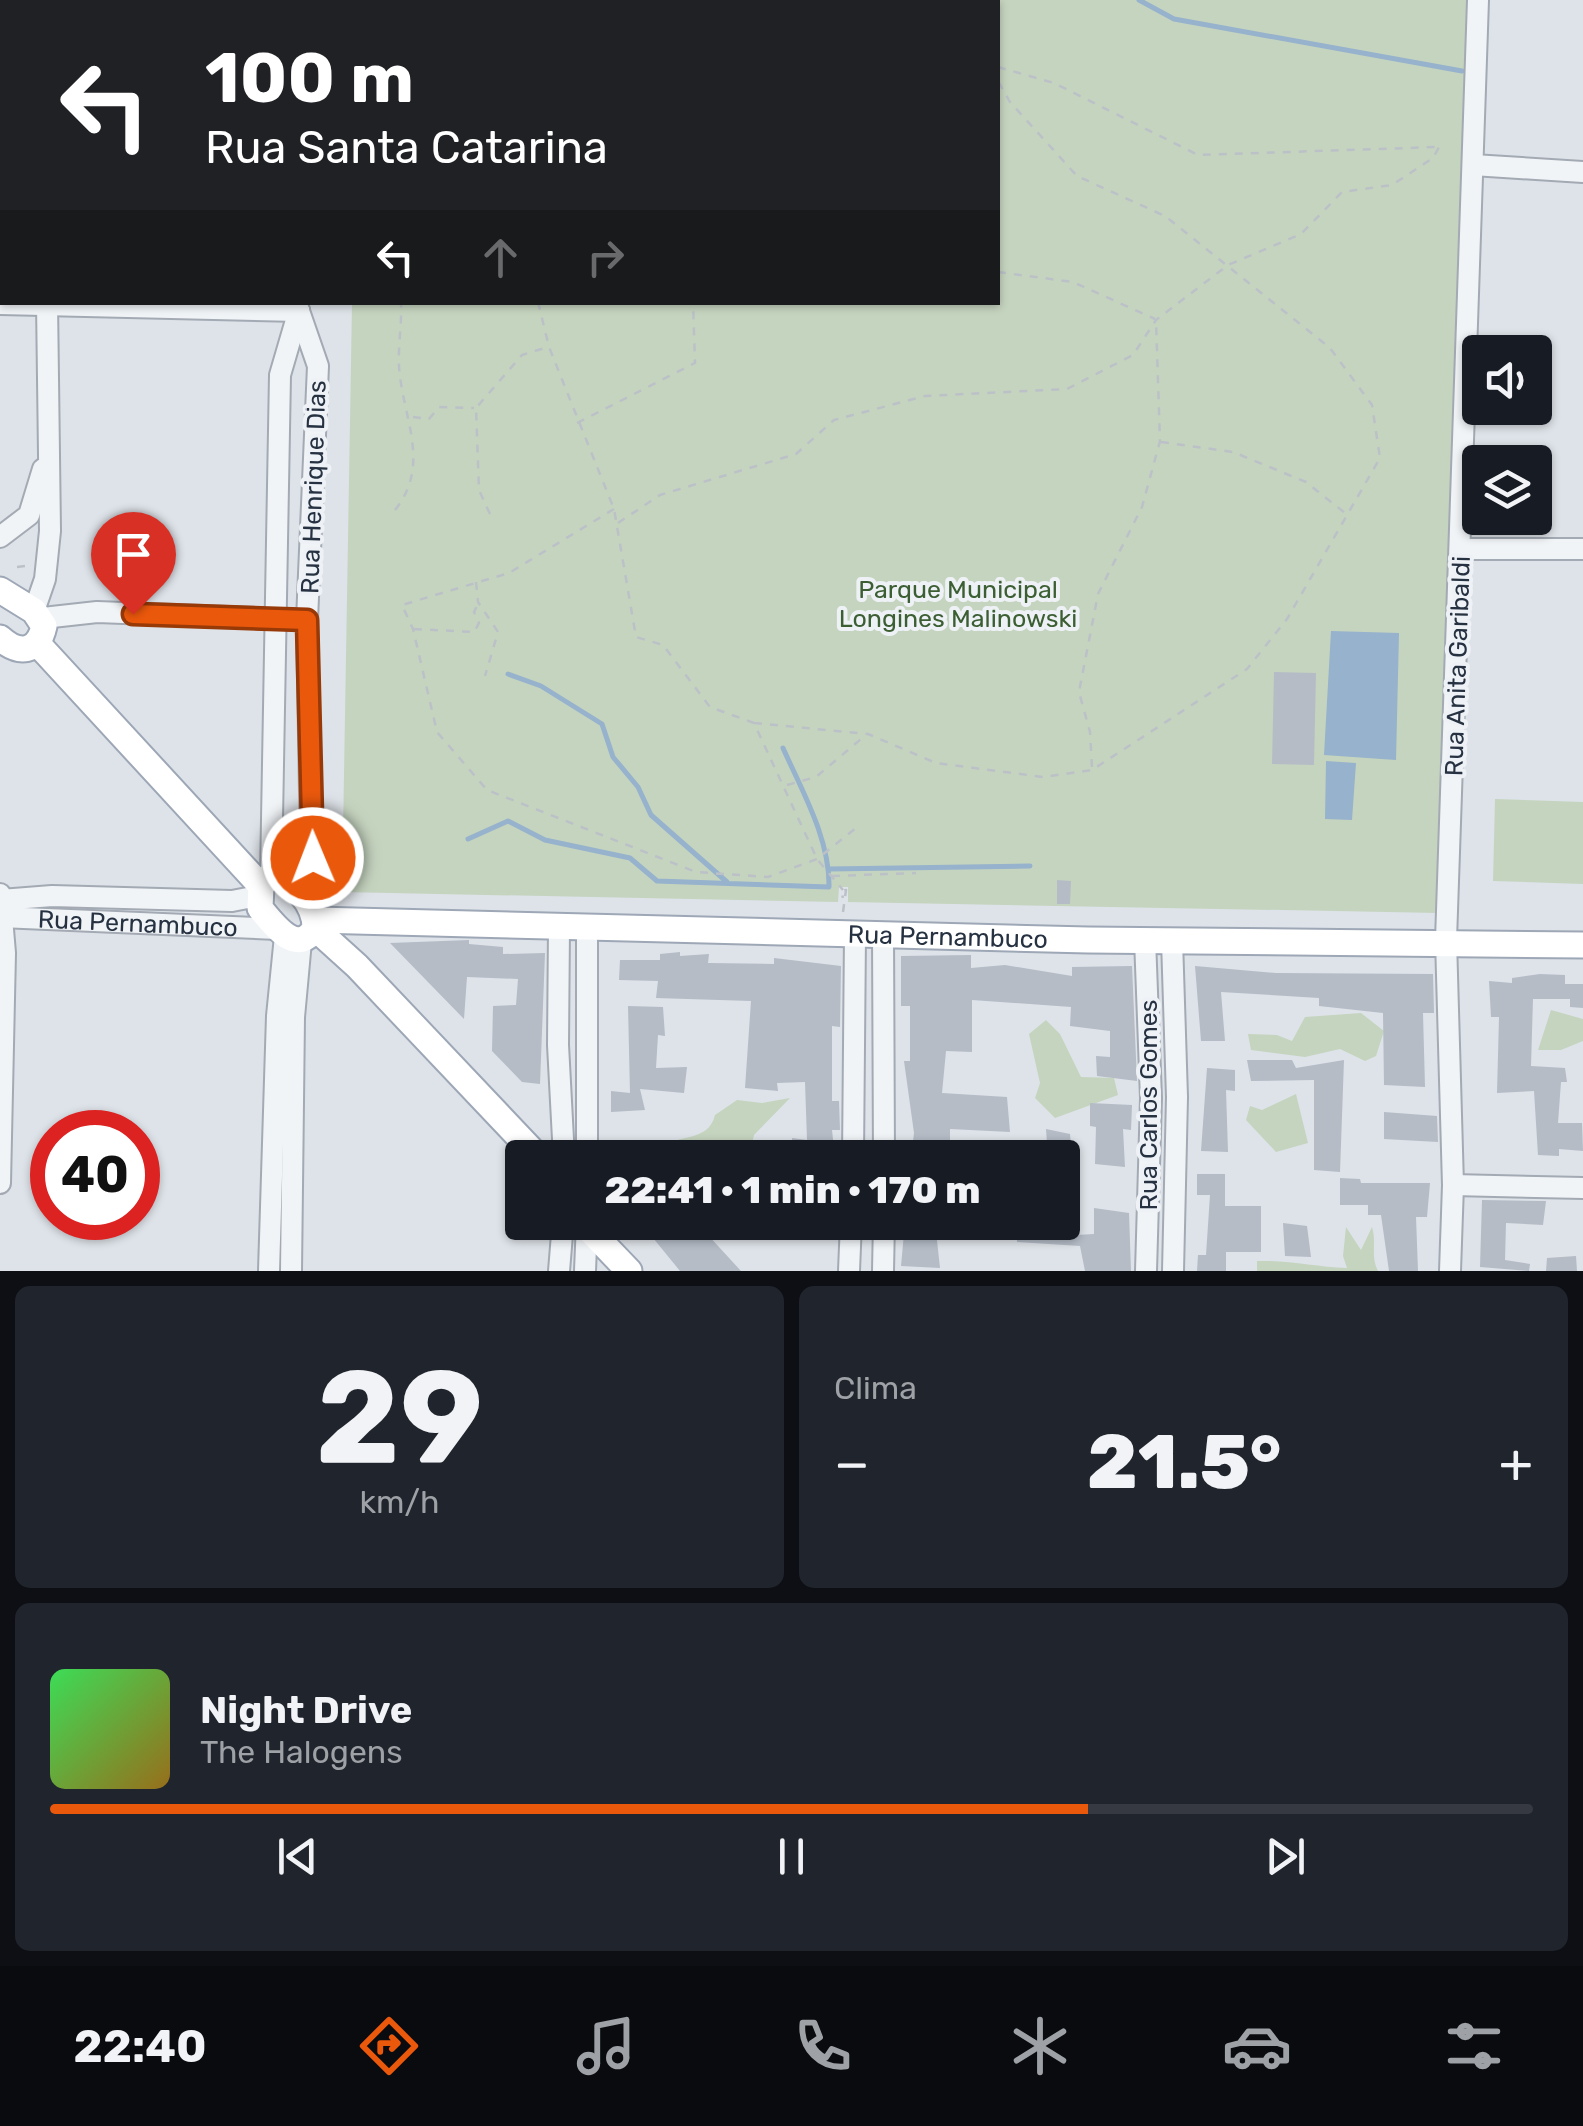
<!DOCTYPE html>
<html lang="pt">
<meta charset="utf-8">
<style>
body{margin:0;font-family:Rubik,sans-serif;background:#20242c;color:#f1f3f6;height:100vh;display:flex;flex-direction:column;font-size:38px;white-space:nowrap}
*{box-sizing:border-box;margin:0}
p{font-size:32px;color:#9ea1a6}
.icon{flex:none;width:55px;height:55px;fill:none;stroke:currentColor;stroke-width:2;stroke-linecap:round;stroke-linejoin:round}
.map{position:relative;height:1271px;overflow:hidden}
.drawer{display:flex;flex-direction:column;gap:15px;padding:15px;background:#0d0f14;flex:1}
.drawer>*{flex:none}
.banner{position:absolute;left:0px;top:0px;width:1000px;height:305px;box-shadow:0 2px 8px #0004;background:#202124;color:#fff;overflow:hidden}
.controls{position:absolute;left:1462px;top:335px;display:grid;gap:20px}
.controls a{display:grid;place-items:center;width:90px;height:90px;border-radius:10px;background:#171b24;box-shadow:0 2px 8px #0004;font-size:50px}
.speed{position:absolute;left:30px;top:1110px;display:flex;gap:20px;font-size:50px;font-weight:700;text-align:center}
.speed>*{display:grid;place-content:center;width:130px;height:130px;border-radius:50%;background:#171b24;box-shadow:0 2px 8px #0004;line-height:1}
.speed .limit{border:15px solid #d22;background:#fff;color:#111}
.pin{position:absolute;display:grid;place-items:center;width:85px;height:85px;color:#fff;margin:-102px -42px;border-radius:50% 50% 50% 0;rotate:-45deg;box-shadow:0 0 10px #0007}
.pin .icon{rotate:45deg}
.me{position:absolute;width:110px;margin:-55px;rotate:359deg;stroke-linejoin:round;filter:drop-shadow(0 0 8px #0008)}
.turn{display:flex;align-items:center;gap:35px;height:210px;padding:0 40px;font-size:45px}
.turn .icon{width:130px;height:130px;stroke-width:2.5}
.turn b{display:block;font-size:70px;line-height:85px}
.lanes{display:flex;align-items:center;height:95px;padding:0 40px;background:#0003;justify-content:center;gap:50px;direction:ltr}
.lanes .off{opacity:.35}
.big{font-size:75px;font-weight:800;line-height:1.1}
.drawer .card{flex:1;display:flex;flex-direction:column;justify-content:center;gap:15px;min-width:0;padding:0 35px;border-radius:15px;background:#20242c}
.drawer .dial{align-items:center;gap:0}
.dial b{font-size:130px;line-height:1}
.song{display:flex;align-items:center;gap:30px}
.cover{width:120px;height:120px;border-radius:15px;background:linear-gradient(135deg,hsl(130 70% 55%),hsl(40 70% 35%))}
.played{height:10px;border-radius:5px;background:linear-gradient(90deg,#ea580c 70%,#363941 70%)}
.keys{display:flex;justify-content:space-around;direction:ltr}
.heat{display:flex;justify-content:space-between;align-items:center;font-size:55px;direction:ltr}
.drawer .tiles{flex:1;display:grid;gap:15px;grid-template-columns:1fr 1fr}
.card:last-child{grid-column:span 2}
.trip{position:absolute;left:505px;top:1140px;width:575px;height:100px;border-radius:10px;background:#171b24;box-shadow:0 2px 8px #0004;font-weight:800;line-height:100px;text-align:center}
.tabs{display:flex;height:160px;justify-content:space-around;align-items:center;background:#090b0e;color:#9ea1a6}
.tabs .icon{width:70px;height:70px}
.tabs .selected{color:#ea580c}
.tabs b{font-size:45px;color:#f1f3f6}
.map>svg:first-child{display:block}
</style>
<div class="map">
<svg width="1583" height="1271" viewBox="0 0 1583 1271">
<rect width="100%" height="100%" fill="#dee3e9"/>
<!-- green -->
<path fill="#c5d4bf" d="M357,0H1473L1439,913L848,902V887H839L838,902L342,892L352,303L998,302V2Z
M1495,799L1583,802V884L1493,881Z
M1551,1010L1583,1019V1041L1561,1050H1538Z
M1361,1013L1384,1031L1376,1056L1365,1061L1340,1049L1305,1057L1251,1050L1248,1034L1277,1035L1292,1041L1305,1017Z
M1046,1020L1060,1034L1081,1077L1114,1078L1118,1095L1055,1118L1035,1098L1040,1083L1029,1034Z
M1296,1094L1308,1143L1276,1152L1246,1120L1250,1106L1262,1110Z
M790,1098L754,1135L749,1157L660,1150C676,1132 708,1144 715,1115L737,1100L762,1103Z
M1346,1227L1361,1250L1372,1227C1377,1243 1370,1255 1378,1271H1257V1261C1287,1260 1316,1267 1347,1268L1343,1256Z"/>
<!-- water -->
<path fill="#96b2cc" d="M1331,631L1399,633L1396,760L1324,755Z
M1326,761L1356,763L1352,820L1325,819Z"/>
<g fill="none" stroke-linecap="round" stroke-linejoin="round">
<!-- stream -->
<path stroke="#96b2cc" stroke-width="5" d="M1139,0L1174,19L1462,71
M508,674L541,686L602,724L613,757L638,787L651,815L727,882
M468,839L508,821L545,840L630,858L657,881L829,887C830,839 802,791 783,748
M829,869L1030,866"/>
</g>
<!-- building -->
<path fill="#b5bcc6" d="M1274,672L1316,673L1314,765L1272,764Z
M1057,880L1071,881L1070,904H1057Z
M469,940V944L503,947V954L545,953L540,1084L522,1082L492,1051L493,1006L516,1005L518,979L467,977L464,1019L390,943Z
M680,952V956L709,954L708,963L774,964V958L841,966L840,1027L832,1026V1101H839L840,1130H832L835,1158H794L792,1138L807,1140L805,1082L777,1083L778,1091L745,1088L751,1001L656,998L658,981L619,980L620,960H660V954Z
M971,955V968L1005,965L1072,976V967L1132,966L1137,1081L1097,1076L1096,1056L1110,1057V1031L1070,1026L1071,1007L972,1000V1052L946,1051L942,1093L1007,1097L1010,1132L950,1129V1158H911L914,1133L904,1061H910V1006H901V956Z
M1195,966L1276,973L1433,974L1434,1013H1423L1425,1087L1384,1085L1383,1013L1319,1006V998L1221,992L1225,1041H1201Z
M1540,974L1565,975V984H1583V1008L1570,1007V999H1533L1531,1066L1565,1068L1567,1082H1561L1558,1123H1582L1583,1151L1559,1149V1156L1538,1155L1534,1091L1497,1093L1499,1017H1491L1489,981L1512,983V978Z
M628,1006L663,1007L665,1036L658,1035L656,1068L687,1067L684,1093L640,1089L645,1110L611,1112V1091L630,1093Z
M1247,1060H1292L1296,1068L1344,1060L1340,1172L1314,1170V1080L1251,1081Z
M1207,1068L1235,1070V1091L1226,1090L1228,1152L1201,1151Z
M1090,1103L1132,1105L1131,1130L1123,1129L1125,1167L1095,1164L1096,1127L1090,1126Z
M1384,1112L1437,1116L1438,1142L1384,1139Z
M1046,1129L1070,1134L1072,1158H1048Z
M602,1142L647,1145V1158H602Z
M1197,1174H1225V1206H1261V1252H1226V1271H1197L1198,1255H1206L1210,1195H1197Z
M1340,1178L1360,1179L1361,1183H1430L1427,1217H1416L1418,1271H1389L1381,1215H1368V1205H1340Z
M1482,1200L1546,1201L1543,1225L1506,1223L1505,1260L1530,1264L1529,1271L1480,1267Z
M1062,1203L1075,1205L1077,1235L1094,1234V1208L1129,1213L1131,1271H1085L1080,1246L1017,1242L1016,1222H1062Z
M640,1222H696L741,1271H680Z
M905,1222H935L940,1268L901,1266Z
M1283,1223L1307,1226L1311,1257L1285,1256Z
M1576,1256L1577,1271H1546L1547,1258Z"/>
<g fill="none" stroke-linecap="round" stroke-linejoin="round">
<defs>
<g id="minor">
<path d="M303,0V2"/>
<path d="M323,2L324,0"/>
<path d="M0,18H2"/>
<path d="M1473,165L1583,172"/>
<path d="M0,304L299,311"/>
<path d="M299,311L318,366L307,620L312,907"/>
<path d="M0,537L29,515L43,469"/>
<path d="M1461,549H1583"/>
<path d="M34,611L45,579L50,531L47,302"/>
<path d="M43,618L97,612L307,620"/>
<path d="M271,875L280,375L299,310"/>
<path d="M0,894L5,953L0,1183"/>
<path d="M0,900L52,896L232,901L258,896"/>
<path id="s1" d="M0,917L277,929"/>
<path d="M559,927L558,1045L564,1158"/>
<path d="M587,928V1158"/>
<path d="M883,933L884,1158"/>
<path d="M1145,939L1151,1098L1146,1271"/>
<path d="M1172,940L1177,1097L1173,1271"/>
<path d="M853,1158L855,934"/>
<path d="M1453,1185L1583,1188"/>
<path d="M269,1271L277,1016L285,936"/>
<path d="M291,1271L294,1017L301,941"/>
<path d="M559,1271L563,1222"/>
<path d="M585,1271L587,1222"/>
<path d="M849,1271L851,1222"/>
<path d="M883,1271L884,1222"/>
<path d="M1450,1271L1453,1185L1446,940L1478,0"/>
</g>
<g id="major">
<path d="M0,590L34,611L44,626C38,653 19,655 0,638"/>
<path d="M37,643L261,886"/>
<path d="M271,875C294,880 315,904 315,928C297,957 274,925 260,908L261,886Z"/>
<path id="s2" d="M316,920L1088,940L1583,945"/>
<path d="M315,928L357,966L539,1158"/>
<path d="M582,1222L629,1271"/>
</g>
</defs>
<!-- minor casing -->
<use href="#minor" stroke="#a3aab3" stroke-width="24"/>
<!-- major casing -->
<use href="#major" stroke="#9da7b6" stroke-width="29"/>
<!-- path -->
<path stroke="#bcc1c8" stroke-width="2.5" stroke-dasharray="8 8" stroke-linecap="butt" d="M892,0L894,2
M444,2L447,0
M500,2V0
M998,67L1054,83L1198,155L1437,147
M998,272L1073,282L1155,319
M538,302L549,347L614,509L636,637L663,645L710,707L754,723L817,859L843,890
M413,417L429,419L439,407L474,408
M577,423L695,363L693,302
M1161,442L1233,452L1306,482L1345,513
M614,509L509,573L402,605L413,629L437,732L487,790L696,872L768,877L817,859L856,828
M395,510C432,464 402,417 399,366C398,345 402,324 401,302
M490,514L479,490L476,408L522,355L548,347
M618,523L660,495L796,454L834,420L925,396L1067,389L1133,355L1156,320L1228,265L1301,234L1342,192L1392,185L1433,158L1439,147
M17,567L26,566
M476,582L478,602L498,632L485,676
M414,629L474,632L479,623L474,612L478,604
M754,723L868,734L936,763L1043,777L1092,770L1247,669L1287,619L1380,458L1372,405L1330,348L1165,216L1077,176L1010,102L998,81
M1092,767L1090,732L1079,692L1098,594L1142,507L1160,441L1156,321
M787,785L816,777L867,734
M832,876L916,873
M843,912L846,890L841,891L843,898"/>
<!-- minor -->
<use href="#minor" stroke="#f1f4f7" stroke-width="20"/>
<!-- major -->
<use href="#major" stroke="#fff" stroke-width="25"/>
</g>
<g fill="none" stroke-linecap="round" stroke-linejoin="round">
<defs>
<path id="route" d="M133,614L307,620L313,858"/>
</defs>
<!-- route casing -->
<use href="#route" stroke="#983908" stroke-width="25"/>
<!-- route -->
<use href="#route" stroke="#ea580c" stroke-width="18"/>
</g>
<g text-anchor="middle" stroke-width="8" stroke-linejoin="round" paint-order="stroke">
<!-- street labels -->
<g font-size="25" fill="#263141" stroke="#eef2f6">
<text transform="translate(313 487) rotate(-88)" y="9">Rua Henrique Dias</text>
<text transform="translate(1457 666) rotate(-88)" y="9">Rua Anita Garibaldi</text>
<text dy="9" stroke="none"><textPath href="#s1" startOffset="138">Rua Pernambuco</textPath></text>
<text dy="9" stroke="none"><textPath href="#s2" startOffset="632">Rua Pernambuco</textPath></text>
<text transform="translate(1148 1105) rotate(-90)" y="9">Rua Carlos Gomes</text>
</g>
<!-- park labels -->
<g font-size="25" fill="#3c5e33" stroke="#eef2f6">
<text x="958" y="598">Parque Municipal<tspan x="958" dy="29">Longines Malinowski</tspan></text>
</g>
</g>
</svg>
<div class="controls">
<a><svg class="icon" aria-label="sound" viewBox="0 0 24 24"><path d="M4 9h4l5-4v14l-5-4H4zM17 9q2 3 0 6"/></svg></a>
<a><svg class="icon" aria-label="layers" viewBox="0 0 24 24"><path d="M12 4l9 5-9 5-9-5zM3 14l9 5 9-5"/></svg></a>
</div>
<div class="speed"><div class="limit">40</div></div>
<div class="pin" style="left:133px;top:614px;background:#d93025"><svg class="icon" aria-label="arrive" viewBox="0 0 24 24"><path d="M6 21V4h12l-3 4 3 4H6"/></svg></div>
<svg class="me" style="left:313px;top:858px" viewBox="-20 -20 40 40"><circle r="17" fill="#ea580c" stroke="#fff" stroke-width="3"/><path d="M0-11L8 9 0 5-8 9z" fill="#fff"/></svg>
<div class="trip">22:41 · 1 min · 170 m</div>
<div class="banner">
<div class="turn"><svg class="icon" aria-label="left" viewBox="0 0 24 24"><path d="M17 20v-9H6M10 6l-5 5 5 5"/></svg><div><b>100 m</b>Rua Santa Catarina</div></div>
<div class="lanes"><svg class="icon" aria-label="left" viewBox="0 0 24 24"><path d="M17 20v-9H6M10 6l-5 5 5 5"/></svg><svg class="icon off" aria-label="ahead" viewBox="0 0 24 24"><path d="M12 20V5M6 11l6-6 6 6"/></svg><svg class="icon off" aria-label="right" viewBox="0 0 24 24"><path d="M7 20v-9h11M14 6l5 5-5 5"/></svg></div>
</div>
</div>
<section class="drawer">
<div class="tiles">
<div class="card dial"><b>29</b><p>km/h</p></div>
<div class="card"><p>Clima</p>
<div class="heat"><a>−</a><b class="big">21.5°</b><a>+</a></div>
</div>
<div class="card">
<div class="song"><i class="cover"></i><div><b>Night Drive</b><p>The Halogens</p></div></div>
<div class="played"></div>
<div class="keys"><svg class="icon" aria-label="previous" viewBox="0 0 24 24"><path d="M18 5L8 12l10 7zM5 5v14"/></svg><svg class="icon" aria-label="pause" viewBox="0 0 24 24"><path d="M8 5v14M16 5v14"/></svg><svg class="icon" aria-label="next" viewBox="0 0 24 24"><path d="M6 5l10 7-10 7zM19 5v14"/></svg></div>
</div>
</div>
</section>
<nav class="tabs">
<b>22:40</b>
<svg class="icon selected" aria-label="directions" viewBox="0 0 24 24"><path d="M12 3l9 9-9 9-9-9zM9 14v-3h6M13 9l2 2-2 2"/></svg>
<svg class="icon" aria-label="music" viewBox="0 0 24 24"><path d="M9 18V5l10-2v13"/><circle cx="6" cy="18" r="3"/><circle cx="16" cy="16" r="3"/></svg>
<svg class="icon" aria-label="phone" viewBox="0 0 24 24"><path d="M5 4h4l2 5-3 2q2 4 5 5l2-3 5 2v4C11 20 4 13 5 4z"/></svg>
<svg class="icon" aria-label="climate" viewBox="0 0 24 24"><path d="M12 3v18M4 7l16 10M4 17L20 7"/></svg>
<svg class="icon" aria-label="car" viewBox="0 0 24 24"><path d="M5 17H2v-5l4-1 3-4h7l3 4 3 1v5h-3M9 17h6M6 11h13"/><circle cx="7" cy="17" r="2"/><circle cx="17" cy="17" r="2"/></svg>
<svg class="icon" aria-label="filters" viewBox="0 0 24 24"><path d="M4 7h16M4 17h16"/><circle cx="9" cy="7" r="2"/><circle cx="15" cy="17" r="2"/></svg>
</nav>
